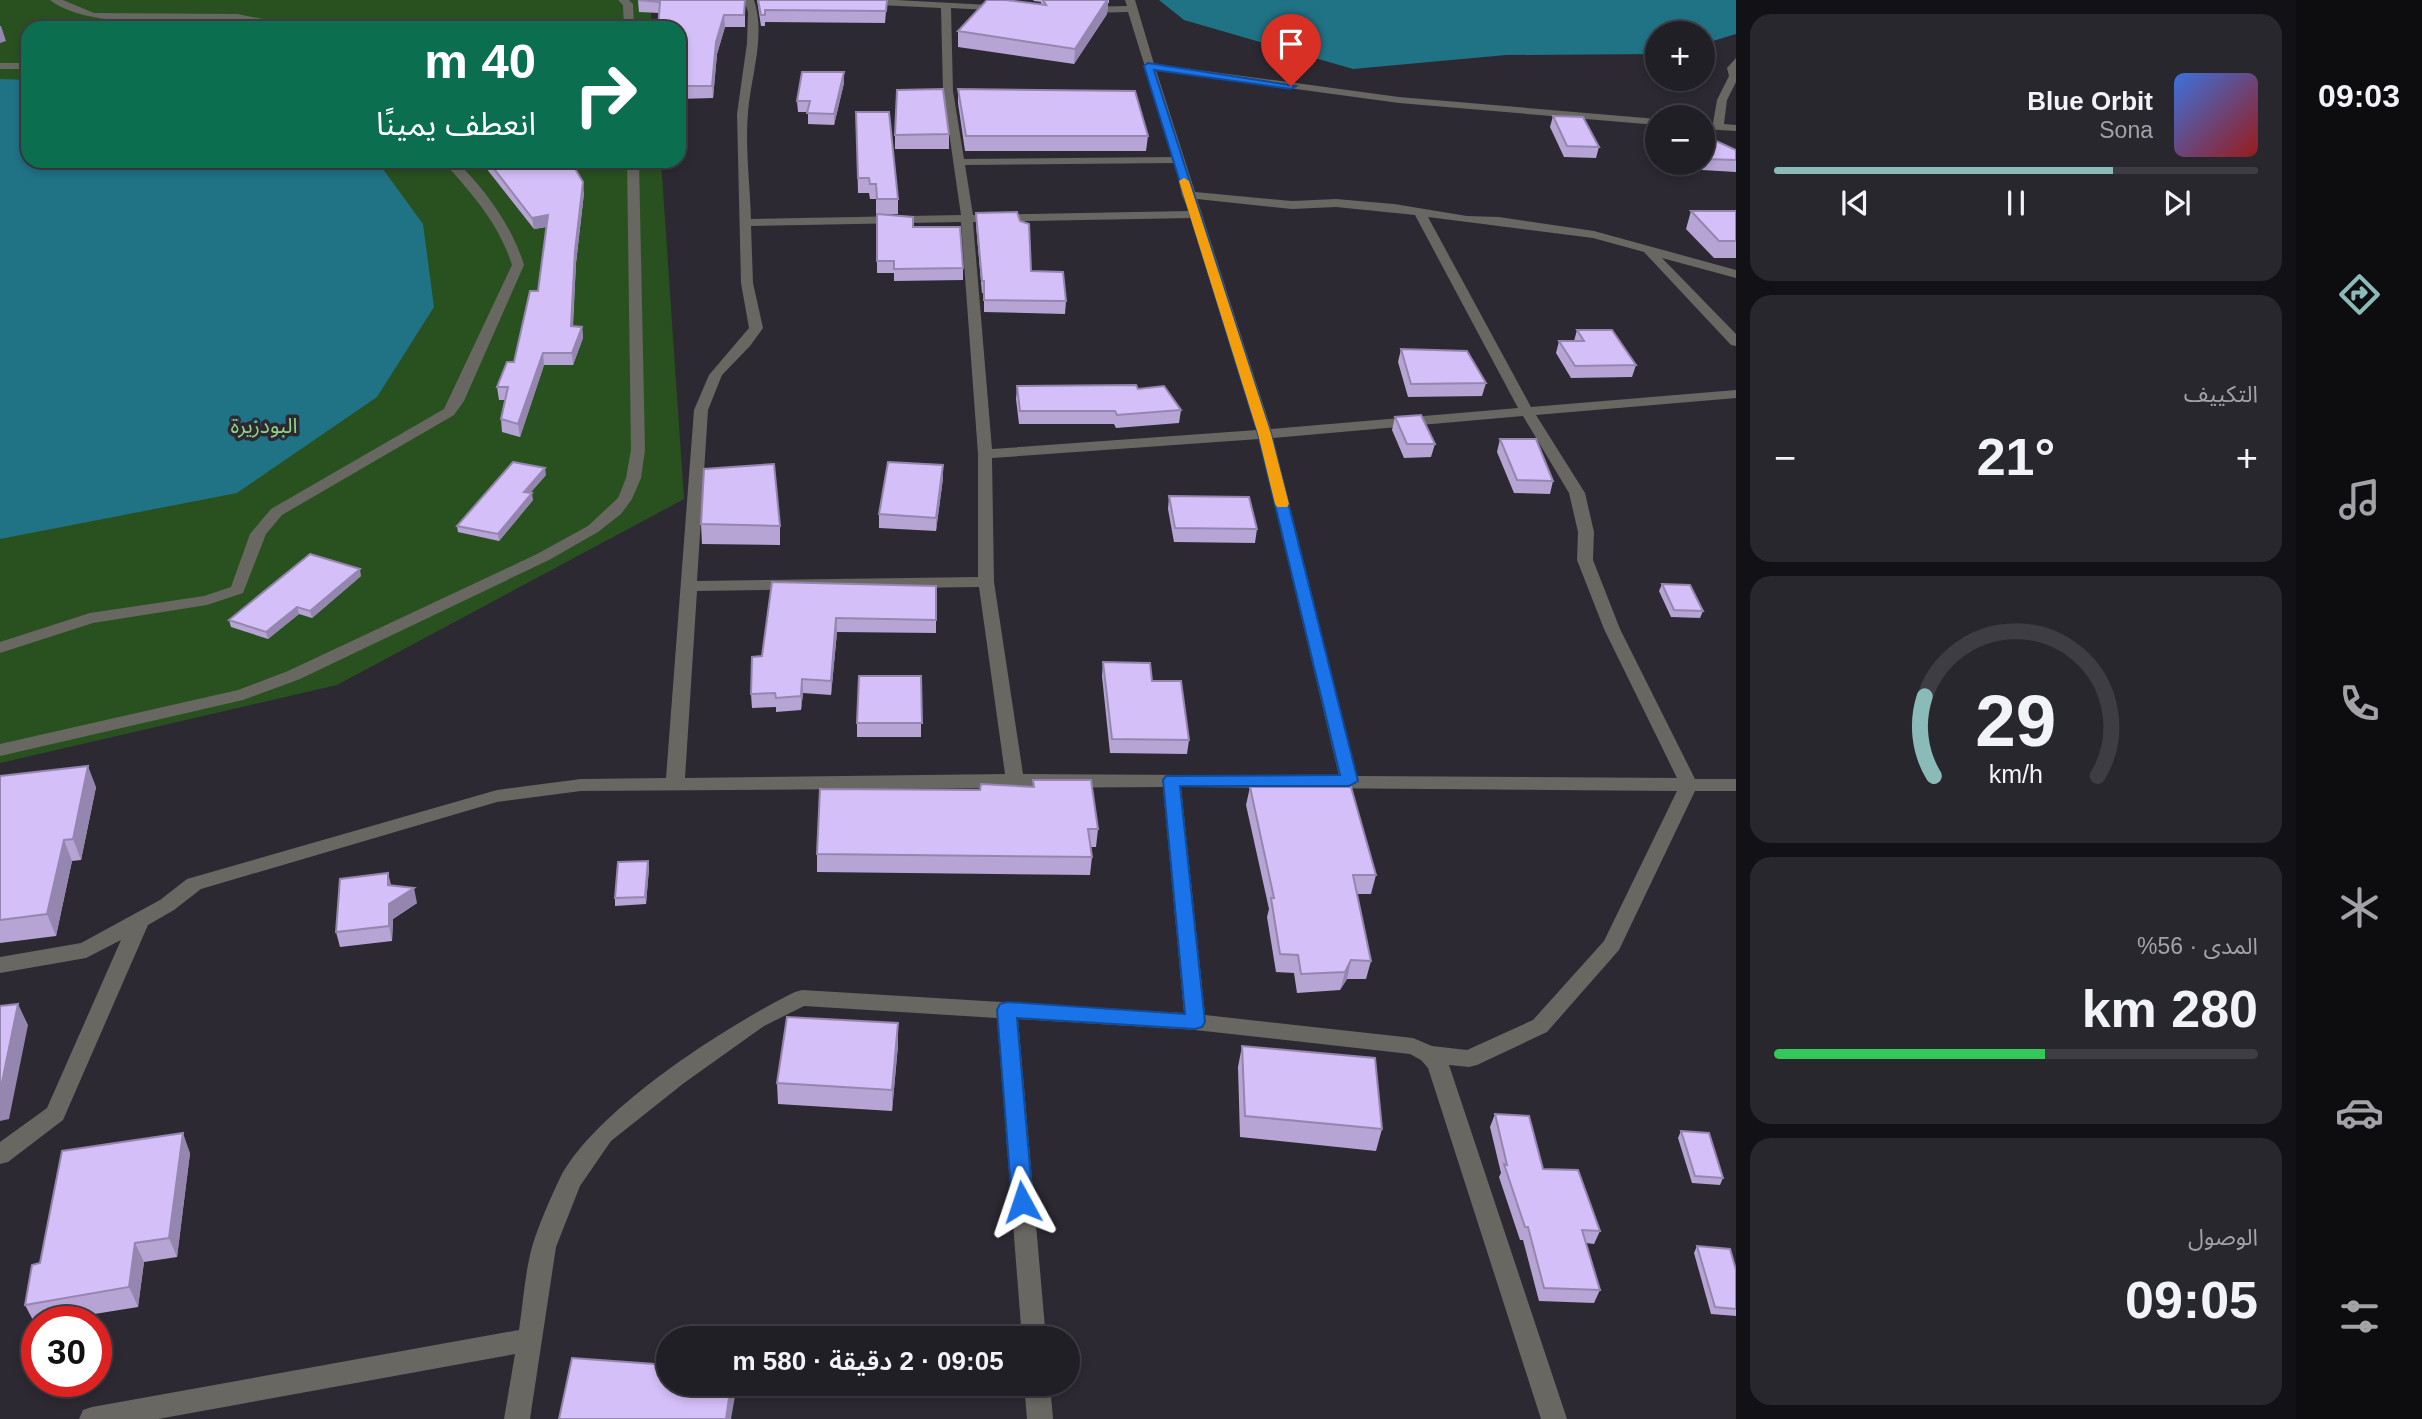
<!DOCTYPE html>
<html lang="ar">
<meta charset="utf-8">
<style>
body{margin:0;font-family:Arial,"Noto Sans Arabic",sans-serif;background:#29272e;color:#f1f3f6;direction:rtl;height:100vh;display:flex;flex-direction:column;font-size:26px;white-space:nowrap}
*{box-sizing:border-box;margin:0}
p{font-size:23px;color:#a2a2a7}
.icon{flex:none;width:38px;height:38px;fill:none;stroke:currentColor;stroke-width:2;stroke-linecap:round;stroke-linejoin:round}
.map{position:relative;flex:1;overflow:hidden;direction:ltr}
.side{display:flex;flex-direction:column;gap:14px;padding:14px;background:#121115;width:560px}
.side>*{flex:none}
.top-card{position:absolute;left:21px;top:21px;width:665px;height:147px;border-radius:21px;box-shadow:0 4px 10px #0003,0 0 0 2px #3e3d43;direction:rtl;background:#0b6e4f;color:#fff;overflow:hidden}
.buttons{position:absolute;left:1645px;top:21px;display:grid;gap:14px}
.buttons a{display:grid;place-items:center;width:70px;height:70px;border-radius:50%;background:#211f26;box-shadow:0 4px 10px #0003,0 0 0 2px #3e3d43;font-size:35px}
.speed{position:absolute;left:21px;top:1306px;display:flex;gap:14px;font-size:35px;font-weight:700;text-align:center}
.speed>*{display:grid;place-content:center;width:91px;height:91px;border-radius:50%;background:#211f26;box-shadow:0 4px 10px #0003,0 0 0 2px #3e3d43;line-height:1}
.speed .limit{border:10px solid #d22;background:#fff;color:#111}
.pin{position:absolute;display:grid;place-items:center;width:60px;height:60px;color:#fff;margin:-72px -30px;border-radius:50% 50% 50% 0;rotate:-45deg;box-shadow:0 0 7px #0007}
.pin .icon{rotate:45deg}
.me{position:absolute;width:77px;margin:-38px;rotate:355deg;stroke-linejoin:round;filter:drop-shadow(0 0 5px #0008)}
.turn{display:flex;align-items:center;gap:24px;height:147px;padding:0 35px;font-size:32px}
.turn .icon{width:91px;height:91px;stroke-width:2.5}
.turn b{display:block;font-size:49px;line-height:60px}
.big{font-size:52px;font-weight:600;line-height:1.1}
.side .tile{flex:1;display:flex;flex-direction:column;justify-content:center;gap:10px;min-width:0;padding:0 24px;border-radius:21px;background:#29272e}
.side .dial{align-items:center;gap:0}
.dial svg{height:182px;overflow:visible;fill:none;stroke:#3e3d43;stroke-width:7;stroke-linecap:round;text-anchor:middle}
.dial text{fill:#f1f3f6;stroke:none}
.song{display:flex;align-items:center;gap:21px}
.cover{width:84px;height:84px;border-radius:10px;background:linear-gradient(135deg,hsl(220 70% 55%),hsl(0 70% 35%))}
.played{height:7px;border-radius:4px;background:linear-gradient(90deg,#8bbbb9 70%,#3e3d43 70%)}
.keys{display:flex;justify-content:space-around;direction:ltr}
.heat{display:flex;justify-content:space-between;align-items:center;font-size:38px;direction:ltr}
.charge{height:10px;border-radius:5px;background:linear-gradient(90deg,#34c759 56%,#3e3d43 0)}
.trip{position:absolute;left:656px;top:1326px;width:424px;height:70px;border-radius:35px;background:#211f26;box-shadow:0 4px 10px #0003,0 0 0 2px #3e3d43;font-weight:600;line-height:70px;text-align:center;direction:rtl}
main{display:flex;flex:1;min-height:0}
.tab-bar{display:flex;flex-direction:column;width:126px;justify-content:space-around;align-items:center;background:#0d0c0f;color:#a2a2a7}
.tab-bar .icon{width:49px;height:49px}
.tab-bar .selected{color:#8bbbb9}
.tab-bar b{font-size:32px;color:#f1f3f6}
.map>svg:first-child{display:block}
</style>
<main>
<nav class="tab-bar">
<b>09:03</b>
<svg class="icon selected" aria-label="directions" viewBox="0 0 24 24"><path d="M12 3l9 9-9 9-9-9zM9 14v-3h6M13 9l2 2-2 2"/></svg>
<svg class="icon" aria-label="music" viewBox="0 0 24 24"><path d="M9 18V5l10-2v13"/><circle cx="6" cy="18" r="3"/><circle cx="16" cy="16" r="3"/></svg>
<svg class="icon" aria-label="phone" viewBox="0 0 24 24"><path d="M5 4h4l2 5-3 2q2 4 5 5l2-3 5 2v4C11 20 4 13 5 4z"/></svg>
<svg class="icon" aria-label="climate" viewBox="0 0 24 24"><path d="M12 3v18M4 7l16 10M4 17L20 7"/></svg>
<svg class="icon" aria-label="car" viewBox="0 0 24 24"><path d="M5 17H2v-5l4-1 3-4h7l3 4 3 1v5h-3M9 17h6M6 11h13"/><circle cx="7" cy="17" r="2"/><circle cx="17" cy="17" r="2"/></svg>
<svg class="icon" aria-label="filters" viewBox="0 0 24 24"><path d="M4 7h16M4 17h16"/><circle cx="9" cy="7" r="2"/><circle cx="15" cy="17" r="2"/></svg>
</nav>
<section class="side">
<div class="tile">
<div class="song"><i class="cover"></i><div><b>Blue Orbit</b><p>Sona</p></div></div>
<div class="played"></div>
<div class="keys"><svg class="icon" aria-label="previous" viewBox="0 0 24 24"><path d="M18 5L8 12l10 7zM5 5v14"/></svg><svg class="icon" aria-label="pause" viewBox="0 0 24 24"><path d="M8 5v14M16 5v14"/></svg><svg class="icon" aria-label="next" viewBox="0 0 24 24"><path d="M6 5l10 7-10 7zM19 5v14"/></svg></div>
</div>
<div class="tile"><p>التكييف</p>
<div class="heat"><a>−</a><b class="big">21°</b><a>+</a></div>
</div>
<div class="tile dial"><svg viewBox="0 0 100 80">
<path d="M14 69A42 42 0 1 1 86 69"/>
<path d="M14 69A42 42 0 0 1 10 34" stroke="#8bbbb9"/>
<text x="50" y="56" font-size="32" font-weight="700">29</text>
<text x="50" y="72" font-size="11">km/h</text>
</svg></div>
<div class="tile"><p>المدى · 56%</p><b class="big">280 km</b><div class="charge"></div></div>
<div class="tile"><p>الوصول</p><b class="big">09:05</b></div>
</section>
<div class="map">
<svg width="1736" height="1419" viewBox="0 0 1736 1419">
<rect width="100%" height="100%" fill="#2c2933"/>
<!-- green -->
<path fill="#29511f" d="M0,0H650L652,28H28V161H661L684,499L337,685L0,763Z"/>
<!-- water -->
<path fill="#207285" d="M1159,0H1736V34L1703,44V33H1657V54L1506,55L1353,69L1184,20Z
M0,79L28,80V161H377L423,224L434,307L377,397L237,493L0,539Z"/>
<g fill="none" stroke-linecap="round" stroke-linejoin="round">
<!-- service -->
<path fill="#696761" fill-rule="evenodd" d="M50,0H63L94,13L237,14L309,28C283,28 259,21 234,20C183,18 92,32 50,0Z
M618,0H629L633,4L634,28H624L623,5Z
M0,63H28V69H0Z
M443,161H456C485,189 512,226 524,265L464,401L454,415L282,515L266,534L243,593L207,605L93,623L0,653V642L90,613L204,596L231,587L250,534L271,509L444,409L512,265C499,223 471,193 443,161Z
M627,161H639L645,450L641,478L632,499L621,514L598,532L549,560L300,679L243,700L0,756V744L238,690L288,671L537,554L588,526L618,498L626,478L631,450Z"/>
<!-- minor -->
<path fill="#696761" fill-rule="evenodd" d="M744,0H754C766,35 751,76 748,112C745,147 750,184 751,219L961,215L943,91L941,8L837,3L832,0H896L1008,6V10L1005,11L951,8L953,91L964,159L1173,157L1128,12L1085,13L1080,10L1085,7L1127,6L1125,0H1135L1154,64L1399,97L1657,119V125L1399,103L1156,70L1195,192L1292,201L1336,199L1394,204L1467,216L1499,217L1594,231L1736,270V278L1662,258L1736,334V346L1731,345L1644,252L1593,238L1428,217L1531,407L1736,390V398L1536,415L1585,493L1594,532L1593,560L1620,629L1695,779H1736V791H1695L1619,950L1547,1032L1477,1065L1469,1067L1449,1065L1567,1419H1541L1428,1068L1421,1060L1410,1054L1195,1030L1018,1019L1046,1339H1022L997,1018L804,1006L764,1026L684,1083L611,1141L580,1186L556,1247L530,1419H504L515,1354L158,1419H79L83,1410L92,1407L519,1330C523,1303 525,1273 532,1247C539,1224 550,1199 560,1178C595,1110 726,1026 795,992L802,990L1184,1013L1163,787L581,791L497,802L201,889L174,910L148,925L63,1120L8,1162L0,1164V1142L47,1108L121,940L86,958L0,973V957L81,943L160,900L187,879L497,790L581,779L666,778L694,410L709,375L749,328L741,283L737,114L747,43L748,12ZM1175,163L1182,195L1189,211L973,215L965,165ZM1197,199L1292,209L1336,207L1415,215L1518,408L1271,429ZM1191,218L1257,430L992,449L973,222ZM961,222L978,454V577L697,581L708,410L722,375L750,346L763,328L753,283L751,226ZM1523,416L1569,493L1578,532L1577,560L1604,629L1677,778L1357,776L1273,438ZM1259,439L1339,776L1023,774L994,582L992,458ZM979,587L1005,774L685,778L697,591ZM1181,787L1677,791L1604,941L1533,1020L1467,1050L1432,1046L1413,1038L1205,1015Z
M1736,58V82L1727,100L1724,124L1736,125V131L1703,129V123H1713L1717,100L1729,76L1727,68Z
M1024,1384H1050L1053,1419H1027Z"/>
</g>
<!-- wall -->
<path fill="#b6a4d5" d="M745,0V27H725L717,54L713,98L679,99V28L659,13L639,12L638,1Z
M757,0H887L885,23L765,22V26H761Z
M1033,0H1109V3H1108L1107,14L1074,64L958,47V31L1041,4V2L1034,1Z
M844,72V83L834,125L808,124V112H798L797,101Z
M958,89L1148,136L1146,151H965L958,103Z
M856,112L898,199V214H876V199H870L869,193H858Z
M1553,116L1599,147L1596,158L1564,157L1550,127Z
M949,134V149H895V135Z
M1703,135L1736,150V172L1685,169L1682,163H1703Z
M485,161H562L584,193L576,263L573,326L582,327L583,338L573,365H544L520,437L502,432L501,419L505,400H499L497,387L514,362L538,291L547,227L534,229L486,168Z
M1691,211H1736V258H1714L1686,229Z
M976,213L1031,271L1066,301L1065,314L984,312V293H982L976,225Z
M877,214L913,227L963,268V280L894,281V273H877Z
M1577,330L1636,365L1632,377L1571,378L1556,353L1559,341H1574Z
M1401,349L1486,383L1482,396L1408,397L1398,362Z
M1017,386L1138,389L1181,410L1179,423L1116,428L1114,424H1019L1016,399Z
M1395,417L1435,444L1431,457L1404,458L1392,430Z
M1500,439L1553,481L1550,494L1514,493L1497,452Z
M546,475L530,493L533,500L499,541L458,532L457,526Z
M943,478L936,531L879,528V514Z
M1169,496L1257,529L1255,543L1174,542L1168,509Z
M701,524L780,526V545L702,544Z
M361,576L312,618L299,614L268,639L231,627L229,620Z
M772,582L936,586V633L837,632L831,695L803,693L801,710L776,712V707L752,708L751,694L762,656Z
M1662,584L1703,611L1700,618L1671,617L1659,591Z
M1103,662L1152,681L1189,740L1187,754L1110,753L1102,676Z
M921,676V737H857V723Z
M0,776L96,787L81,860L72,861L56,936L0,943Z
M1033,780L1098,829L1096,847H1091L1092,857L1090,875L817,872V854L980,790L1033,787Z
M1250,787L1376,875L1371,894H1357L1371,961L1366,979H1347L1340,990L1297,993L1294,973L1276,972L1267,917L1269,909L1246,805Z
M648,861L649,868L646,904L615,906V898Z
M392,886L417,903L393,919L392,941L340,947L336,932Z
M898,1023V1045L892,1111L778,1104L777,1083Z
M1242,1046L1382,1129L1376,1151L1240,1137L1238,1067Z
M1495,1114L1543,1169L1600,1231L1594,1244L1586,1243L1600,1290L1594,1303L1539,1301L1523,1240H1520L1499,1177L1501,1173L1490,1127Z
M1681,1131L1723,1178L1720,1185L1692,1183L1678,1138Z
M190,1153L177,1257L144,1262L138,1307L51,1321H37V1324H35L25,1305L40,1263Z
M1697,1246L1736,1270V1316L1711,1314L1694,1253Z"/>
<!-- shaded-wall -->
<path fill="#9486ae" d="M1108,0L1107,14L1074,64L1075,49Z
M724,15L725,27L717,54L713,98L712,86L716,42Z
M0,26H1L6,41L0,43Z
M844,72V83L834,125V114Z
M583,182L584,193L576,263L572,338L571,326L575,251Z
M548,215L550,226L534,229L532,218Z
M582,327L583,338L573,365L572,353Z
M543,353L544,365L520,437L518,424Z
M943,465V478L936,531V518Z
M545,468L546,475L525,499L524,492Z
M532,493L533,500L499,541L498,534Z
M360,569L361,576L312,618L310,611Z
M297,607L299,614L268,639L266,632Z
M836,618L837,632L831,695V681Z
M802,679L803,693L801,710V696Z
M88,766L96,787L81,860L73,839Z
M64,840L72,861L56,936L47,914Z
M648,861L649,868L646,904L645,897Z
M388,873L392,888L388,885Z
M414,888L417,903L393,919L392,941L389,926V904Z
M1351,960L1347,979L1340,990L1345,972Z
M18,1004L28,1025L9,1119L0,1121V1092Z
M898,1023V1045L892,1111V1090Z
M183,1133L190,1153L177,1257L169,1238Z
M135,1243L144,1262L138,1307L129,1287Z
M731,1384H735L736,1390L731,1419H726Z"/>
<!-- building -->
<path fill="#d4bff8" stroke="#9486ae" stroke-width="2" d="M638,0H745L744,15H724L716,42L712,86H679V28H658L660,2Z
M758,0H887L886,11L765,10V15H761Z
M987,0H1006L1046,5L1043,0H1107L1075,49L958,31Z
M802,72H844L834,114L807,113L810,101H797Z
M943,89L949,134L895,135L897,90Z
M958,89L1135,91L1148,136H966Z
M856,112H889L898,199H877L876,184H870L869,178H858Z
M1553,116L1583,117L1599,147L1567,146Z
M1703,135L1736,150V160L1703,159Z
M488,161H562L566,168L574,167L583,182L575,251L571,326L582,327L572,353H543L518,424L501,419L508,387H497L507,362H514L530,291H538L548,215L532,218Z
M1691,211H1736V241H1719Z
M1017,212L1020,221L1029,224L1031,271L1063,272L1066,301L984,300V281H982L976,213Z
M877,214L913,217V227H960L963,268L894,269V261H877Z
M1577,330H1612L1636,365L1575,366L1559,341H1584Z
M1401,349L1467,351L1486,383L1411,384Z
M1136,385L1138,389L1164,386L1181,410L1117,415L1115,411H1020L1017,386Z
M1421,415L1435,444H1407L1395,417Z
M1500,439H1536L1553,481L1517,480Z
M513,462L545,468L524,492L532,493L498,534L457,526Z
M888,462L943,465L936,518L879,514Z
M774,464L780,526L701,524L704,469Z
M1169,496L1249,497L1257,529L1175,528Z
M310,554L360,569L310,611L297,607L266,632L229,620Z
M772,582L936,586V620L836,618L831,681L802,679L801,696L776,698L775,693L751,694L752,657L762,656Z
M1662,584L1690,585L1703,611L1674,610Z
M1103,662L1150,663L1152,681H1181L1189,740L1112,739Z
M859,676H921L922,723H857Z
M88,766L73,839L64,840L47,914L0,920V776Z
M1033,780H1091L1098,829H1088L1092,857L817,854L820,789L980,790L981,784L1034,787Z
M1250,787H1351L1376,875H1353L1371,961L1351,960L1345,972L1301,974L1298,955L1280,954L1271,898H1274Z
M648,861L645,897L615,898L618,862Z
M388,873V885L414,888L389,904V926L336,932L340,879Z
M18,1004L0,1092V1006Z
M787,1017L898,1023L892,1090L777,1083Z
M1242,1046L1375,1058L1382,1129L1245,1116Z
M1495,1114L1529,1116L1543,1169L1578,1170L1600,1231L1582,1230L1600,1290L1544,1288L1528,1227H1525L1504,1164L1507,1165Z
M1681,1131L1709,1133L1723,1178L1695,1176Z
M183,1133L169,1238L135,1243L129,1287L25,1305L32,1265L40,1263L62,1151Z
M1697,1246L1730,1249L1736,1270V1309L1715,1307Z
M572,1358L668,1365V1384H731L726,1419H559Z"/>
<!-- route -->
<path fill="#1a73e8" stroke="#114b97" stroke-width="2" d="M1148,63L1296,86L1291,89L1154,70L1271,434L1358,781L1349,786H1180L1205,1022L1202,1027L1195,1029L1017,1018L1033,1202L1030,1208L1022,1210L1015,1208L1012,1202L997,1010L1000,1004L1007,1002L1185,1014L1163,780L1166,776L1340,775L1258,434L1144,66Z"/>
<!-- slow -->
<path fill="#f59e0b" d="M1184,178L1189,181L1271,434L1289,504L1287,507H1277L1275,504L1258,434L1179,181Z"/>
<g text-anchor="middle" stroke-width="7" stroke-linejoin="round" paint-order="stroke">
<!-- park labels -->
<g font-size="21" fill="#90d380" stroke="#2c2933">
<text x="264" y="433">البودزيرة</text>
</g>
</g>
</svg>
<div class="buttons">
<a>+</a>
<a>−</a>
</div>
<div class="speed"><div class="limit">30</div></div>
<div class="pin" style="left:1291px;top:86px;background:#d93025"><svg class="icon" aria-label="arrive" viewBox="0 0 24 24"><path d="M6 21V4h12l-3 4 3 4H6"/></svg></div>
<svg class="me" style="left:1022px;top:1202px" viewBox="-20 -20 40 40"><path d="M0-17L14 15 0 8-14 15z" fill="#1a73e8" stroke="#fff" stroke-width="4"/></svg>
<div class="trip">09:05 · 2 دقيقة · 580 m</div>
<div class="top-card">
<div class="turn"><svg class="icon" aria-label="right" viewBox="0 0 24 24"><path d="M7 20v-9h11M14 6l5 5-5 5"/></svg><div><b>40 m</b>انعطف يمينًا</div></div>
</div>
</div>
</main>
